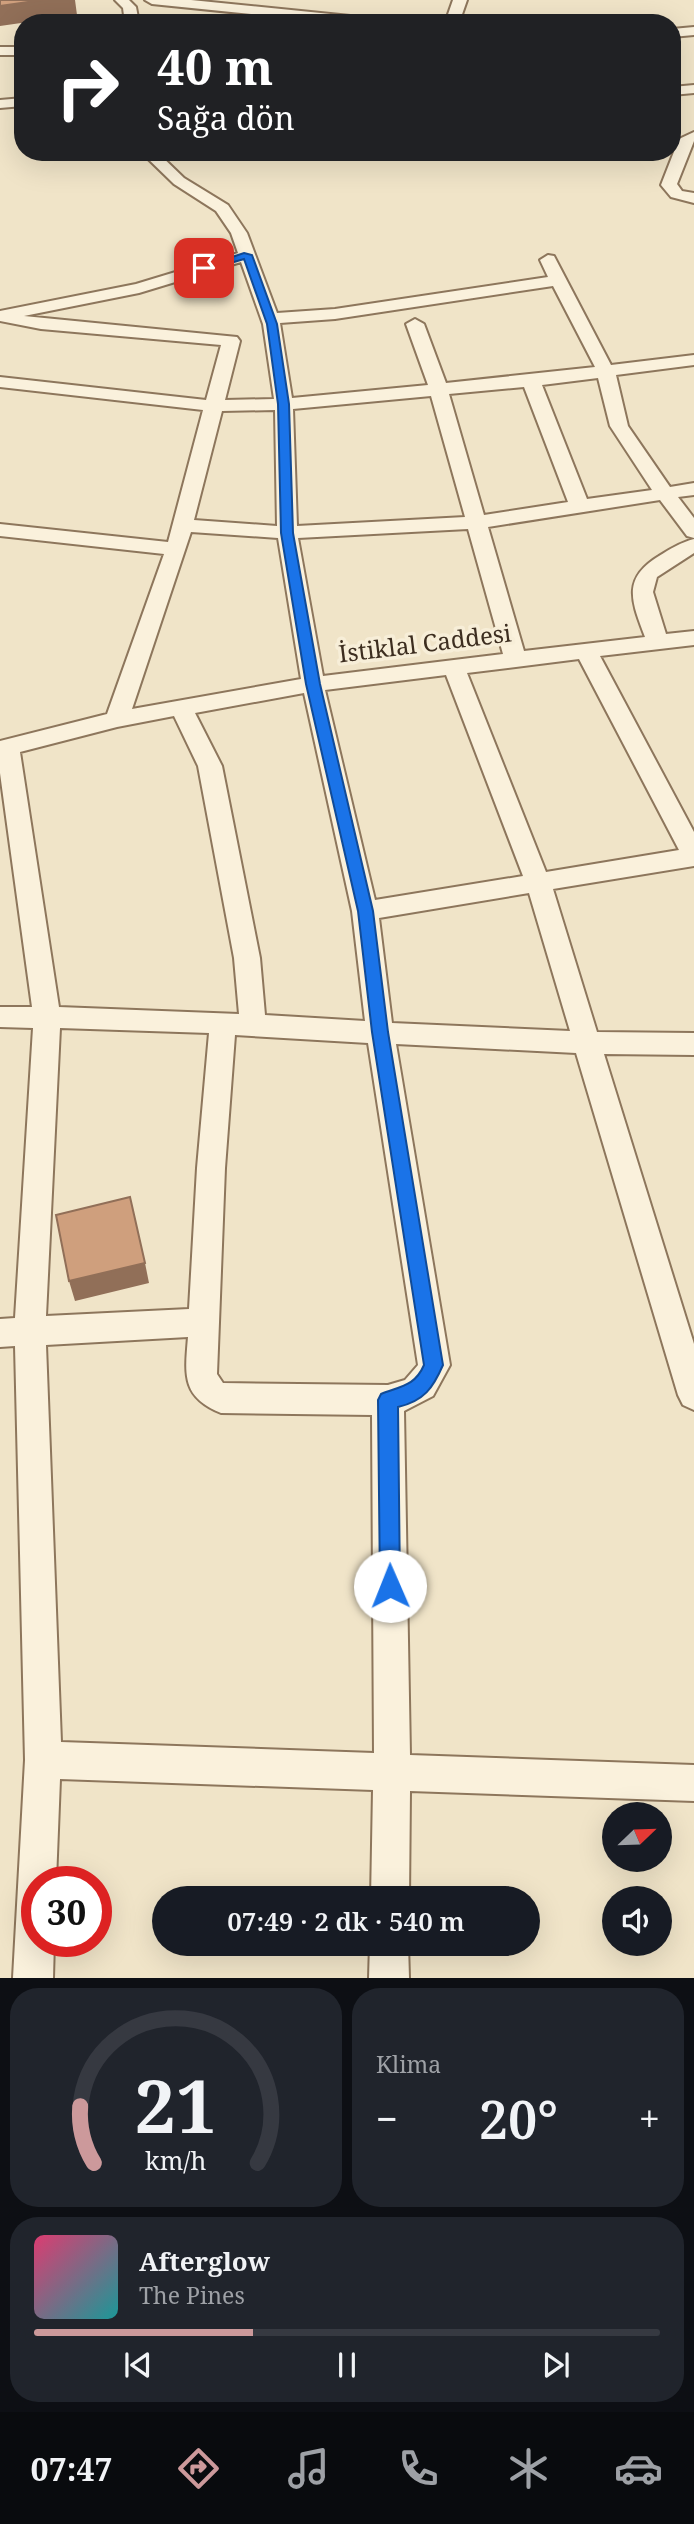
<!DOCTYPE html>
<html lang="tr">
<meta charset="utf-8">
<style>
body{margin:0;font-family:"Noto Serif",serif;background:#20242c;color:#f1f3f6;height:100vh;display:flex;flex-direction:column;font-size:26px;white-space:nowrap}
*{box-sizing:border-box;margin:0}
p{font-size:23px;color:#9ea1a6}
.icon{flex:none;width:38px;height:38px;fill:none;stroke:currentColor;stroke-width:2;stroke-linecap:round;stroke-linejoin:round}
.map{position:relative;height:1978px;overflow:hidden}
.details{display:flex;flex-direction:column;gap:10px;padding:10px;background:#0d0f14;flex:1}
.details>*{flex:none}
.hud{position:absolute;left:14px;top:14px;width:667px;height:147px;border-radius:28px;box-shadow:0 7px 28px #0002;background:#202124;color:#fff;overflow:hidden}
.needle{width:46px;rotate:67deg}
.buttons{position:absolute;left:602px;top:1802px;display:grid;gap:14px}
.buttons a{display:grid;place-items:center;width:70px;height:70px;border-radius:50%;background:#171b24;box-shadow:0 7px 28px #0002;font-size:35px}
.speed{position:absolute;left:21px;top:1866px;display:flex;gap:14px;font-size:35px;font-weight:700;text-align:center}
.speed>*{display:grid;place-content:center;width:91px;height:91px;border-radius:50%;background:#171b24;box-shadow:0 7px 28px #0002;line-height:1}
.speed .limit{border:10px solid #d22;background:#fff;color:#111}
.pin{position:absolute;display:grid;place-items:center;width:60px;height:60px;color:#fff;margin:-30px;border-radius:14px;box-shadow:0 4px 10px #0006}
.me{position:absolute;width:77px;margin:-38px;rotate:359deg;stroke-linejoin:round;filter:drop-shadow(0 0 5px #0008)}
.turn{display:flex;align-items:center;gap:24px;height:147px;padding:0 28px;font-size:32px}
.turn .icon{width:91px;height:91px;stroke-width:2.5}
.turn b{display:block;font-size:49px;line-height:60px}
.big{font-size:52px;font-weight:600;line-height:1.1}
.details .widget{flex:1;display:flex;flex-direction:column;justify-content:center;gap:10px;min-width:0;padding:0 24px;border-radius:28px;background:#20242c}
.details .dial{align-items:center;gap:0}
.dial svg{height:182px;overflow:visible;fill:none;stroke:#363941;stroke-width:7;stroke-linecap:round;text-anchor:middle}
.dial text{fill:#f1f3f6;stroke:none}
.song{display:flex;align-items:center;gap:21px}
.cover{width:84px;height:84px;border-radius:10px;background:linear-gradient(135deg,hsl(340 70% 55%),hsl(180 70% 35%))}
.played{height:7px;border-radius:4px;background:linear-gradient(90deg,#cc999b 35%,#363941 35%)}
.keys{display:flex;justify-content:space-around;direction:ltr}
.heat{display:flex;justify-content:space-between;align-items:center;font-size:38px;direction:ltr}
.details .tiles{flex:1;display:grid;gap:10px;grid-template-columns:1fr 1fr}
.widget:last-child{grid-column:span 2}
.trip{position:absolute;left:152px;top:1886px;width:388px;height:70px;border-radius:35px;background:#171b24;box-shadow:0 7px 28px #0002;font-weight:600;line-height:70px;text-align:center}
.tab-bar{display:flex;height:112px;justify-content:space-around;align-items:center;background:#090b0e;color:#9ea1a6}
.tab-bar .icon{width:49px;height:49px}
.tab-bar .on{color:#cc999b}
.tab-bar b{font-size:32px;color:#f1f3f6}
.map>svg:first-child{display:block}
</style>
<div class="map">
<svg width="694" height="1978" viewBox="0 0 694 1978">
<rect width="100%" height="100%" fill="#f0e4c8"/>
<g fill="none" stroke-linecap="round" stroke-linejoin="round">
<defs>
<path id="minor" d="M115,0H129L136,7L139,23H125L123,8Z
M145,0H191L380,19L387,23H338L152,4Z
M453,0H467L459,23H445Z
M694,27V35L672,37V29Z
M0,47H23V55H0Z
M694,85V93L672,95V87Z
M23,98V106L0,108V100Z
M694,132V141L677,184L682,191L694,193V203L671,197L661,185L679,139Z
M141,152H157L184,178L228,205L247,233L277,313L335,309L548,277L540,260L548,255L554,256L611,365L694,355V365L616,375L628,426L670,487L694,483V495L678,497L694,518V538L687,536L660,500L488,527L524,651L645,637C632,602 621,579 659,556C670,549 682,542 694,539V553L657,577L653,592L666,634L694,631V645L600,656L694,832V866L553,889L597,1032L694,1033V1055L604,1054L694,1344V1410L683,1405L678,1395L576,1053L396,1044L450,1365L433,1396L404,1411L410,1755L694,1765V1801L410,1791L409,1899H371L373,1790L60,1779L56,1881H37V1941H54L53,1978H13L25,1760L15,1346L0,1347V1319L15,1318L33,1028L0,1027V1007H32L0,773V741L107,714L164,554L0,536V524L168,542L203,410L0,387V377L206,400L221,345L41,329L0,321V311L136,284L238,253L231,233L216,211L174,184ZM241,262L263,324L274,399L225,400L240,341L237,337L24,316L139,293ZM553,286L595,367L446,383L424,324L415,319L406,324L428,385L292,398L280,323L335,319ZM598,378L610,426L652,490L587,499L542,385ZM524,387L568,502L484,515L449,394ZM431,396L465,517L297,526L293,409ZM275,410L277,526L194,520L222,411ZM468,529L503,654L323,676L298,538ZM191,532L278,538L301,679L132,709ZM579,659L679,850L546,872L467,673ZM446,675L523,876L375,900L325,690ZM304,693L352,911L365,1021L265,1015L260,958L222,766L195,713ZM174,716L198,766L234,958L239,1014L59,1007L20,752L117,727ZM529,893L570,1031L392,1023L379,918ZM60,1028L209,1033L197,1168L189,1309L46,1316ZM235,1035L368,1043L418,1365L405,1380L388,1385L223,1383L217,1374L225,1168ZM188,1337C185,1374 181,1397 221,1413L372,1415L374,1753L61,1742L46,1345Z
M370,1944H408L409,1978H369Z"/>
</defs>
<!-- minor casing -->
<use href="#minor" stroke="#8d765c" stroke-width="4"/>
<!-- minor -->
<use href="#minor" fill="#faf1dc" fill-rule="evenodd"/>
</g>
<!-- shaded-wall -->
<path fill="#916f58" d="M42,0H75L77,15L0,26V6Z
M145,1263L149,1283L75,1301L69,1281Z"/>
<!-- building -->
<path fill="#cf9f7d" stroke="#916f58" stroke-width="2" d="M0,0H42L0,6Z
M130,1197L145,1263L69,1281L56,1215Z"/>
<!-- route -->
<path fill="#1a73e8" stroke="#114b97" stroke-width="2" d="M244,253L252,255L277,324L289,404L293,533L320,684L373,911L388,1032L443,1365C433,1388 424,1401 398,1407L400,1586L397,1594L390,1597L383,1594L380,1586L378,1400L381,1394C401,1386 415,1386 424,1365L372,1032L358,911L306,684L281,533L278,404L267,324L244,259L204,271L199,268Z"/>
<g text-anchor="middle" stroke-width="7" stroke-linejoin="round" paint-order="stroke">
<!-- street labels -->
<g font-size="24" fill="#3d2e20" stroke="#f7eed8">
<text transform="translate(425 644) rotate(-7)" y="8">İstiklal Caddesi</text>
</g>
</g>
</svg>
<div class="buttons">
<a><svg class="needle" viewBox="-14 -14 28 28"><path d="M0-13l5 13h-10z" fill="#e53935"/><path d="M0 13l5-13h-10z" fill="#9ea1a6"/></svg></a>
<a><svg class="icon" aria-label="sound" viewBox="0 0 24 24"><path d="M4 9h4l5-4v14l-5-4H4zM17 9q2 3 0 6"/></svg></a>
</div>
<div class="speed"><div class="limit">30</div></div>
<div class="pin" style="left:204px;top:268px;background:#d93025"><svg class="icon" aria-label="arrive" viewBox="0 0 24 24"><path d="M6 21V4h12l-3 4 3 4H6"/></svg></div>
<svg class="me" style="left:390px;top:1586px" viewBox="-20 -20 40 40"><circle r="19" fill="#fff"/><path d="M0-13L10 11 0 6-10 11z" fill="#1a73e8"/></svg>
<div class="trip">07:49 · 2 dk · 540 m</div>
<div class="hud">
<div class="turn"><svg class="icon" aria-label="right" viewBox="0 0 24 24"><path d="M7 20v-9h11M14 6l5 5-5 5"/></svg><div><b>40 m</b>Sağa dön</div></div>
</div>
</div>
<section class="details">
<div class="tiles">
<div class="widget dial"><svg viewBox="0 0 100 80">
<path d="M14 69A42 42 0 1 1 86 69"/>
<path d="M14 69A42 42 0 0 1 8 44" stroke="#cc999b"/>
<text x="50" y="56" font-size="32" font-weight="700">21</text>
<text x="50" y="72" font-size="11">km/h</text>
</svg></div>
<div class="widget"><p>Klima</p>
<div class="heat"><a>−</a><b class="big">20°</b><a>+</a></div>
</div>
<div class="widget">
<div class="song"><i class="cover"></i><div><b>Afterglow</b><p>The Pines</p></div></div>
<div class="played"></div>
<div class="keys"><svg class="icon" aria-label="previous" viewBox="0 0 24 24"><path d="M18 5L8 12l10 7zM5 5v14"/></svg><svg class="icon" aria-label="pause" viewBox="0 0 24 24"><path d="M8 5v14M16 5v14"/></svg><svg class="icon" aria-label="next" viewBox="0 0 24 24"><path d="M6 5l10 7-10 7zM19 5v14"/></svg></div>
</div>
</div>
</section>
<nav class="tab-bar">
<b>07:47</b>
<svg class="icon on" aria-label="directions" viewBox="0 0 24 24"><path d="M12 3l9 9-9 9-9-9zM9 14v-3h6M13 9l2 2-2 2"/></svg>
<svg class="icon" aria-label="music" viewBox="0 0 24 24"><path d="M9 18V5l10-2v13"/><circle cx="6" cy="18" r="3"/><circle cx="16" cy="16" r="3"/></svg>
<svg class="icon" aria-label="phone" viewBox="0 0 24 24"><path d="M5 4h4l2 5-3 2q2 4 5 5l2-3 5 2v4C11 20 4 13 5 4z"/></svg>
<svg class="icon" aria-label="climate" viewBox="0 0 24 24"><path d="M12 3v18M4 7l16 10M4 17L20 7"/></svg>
<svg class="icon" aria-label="car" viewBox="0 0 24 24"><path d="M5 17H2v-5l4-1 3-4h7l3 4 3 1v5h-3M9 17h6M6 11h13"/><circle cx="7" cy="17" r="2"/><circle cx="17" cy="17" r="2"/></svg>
</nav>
